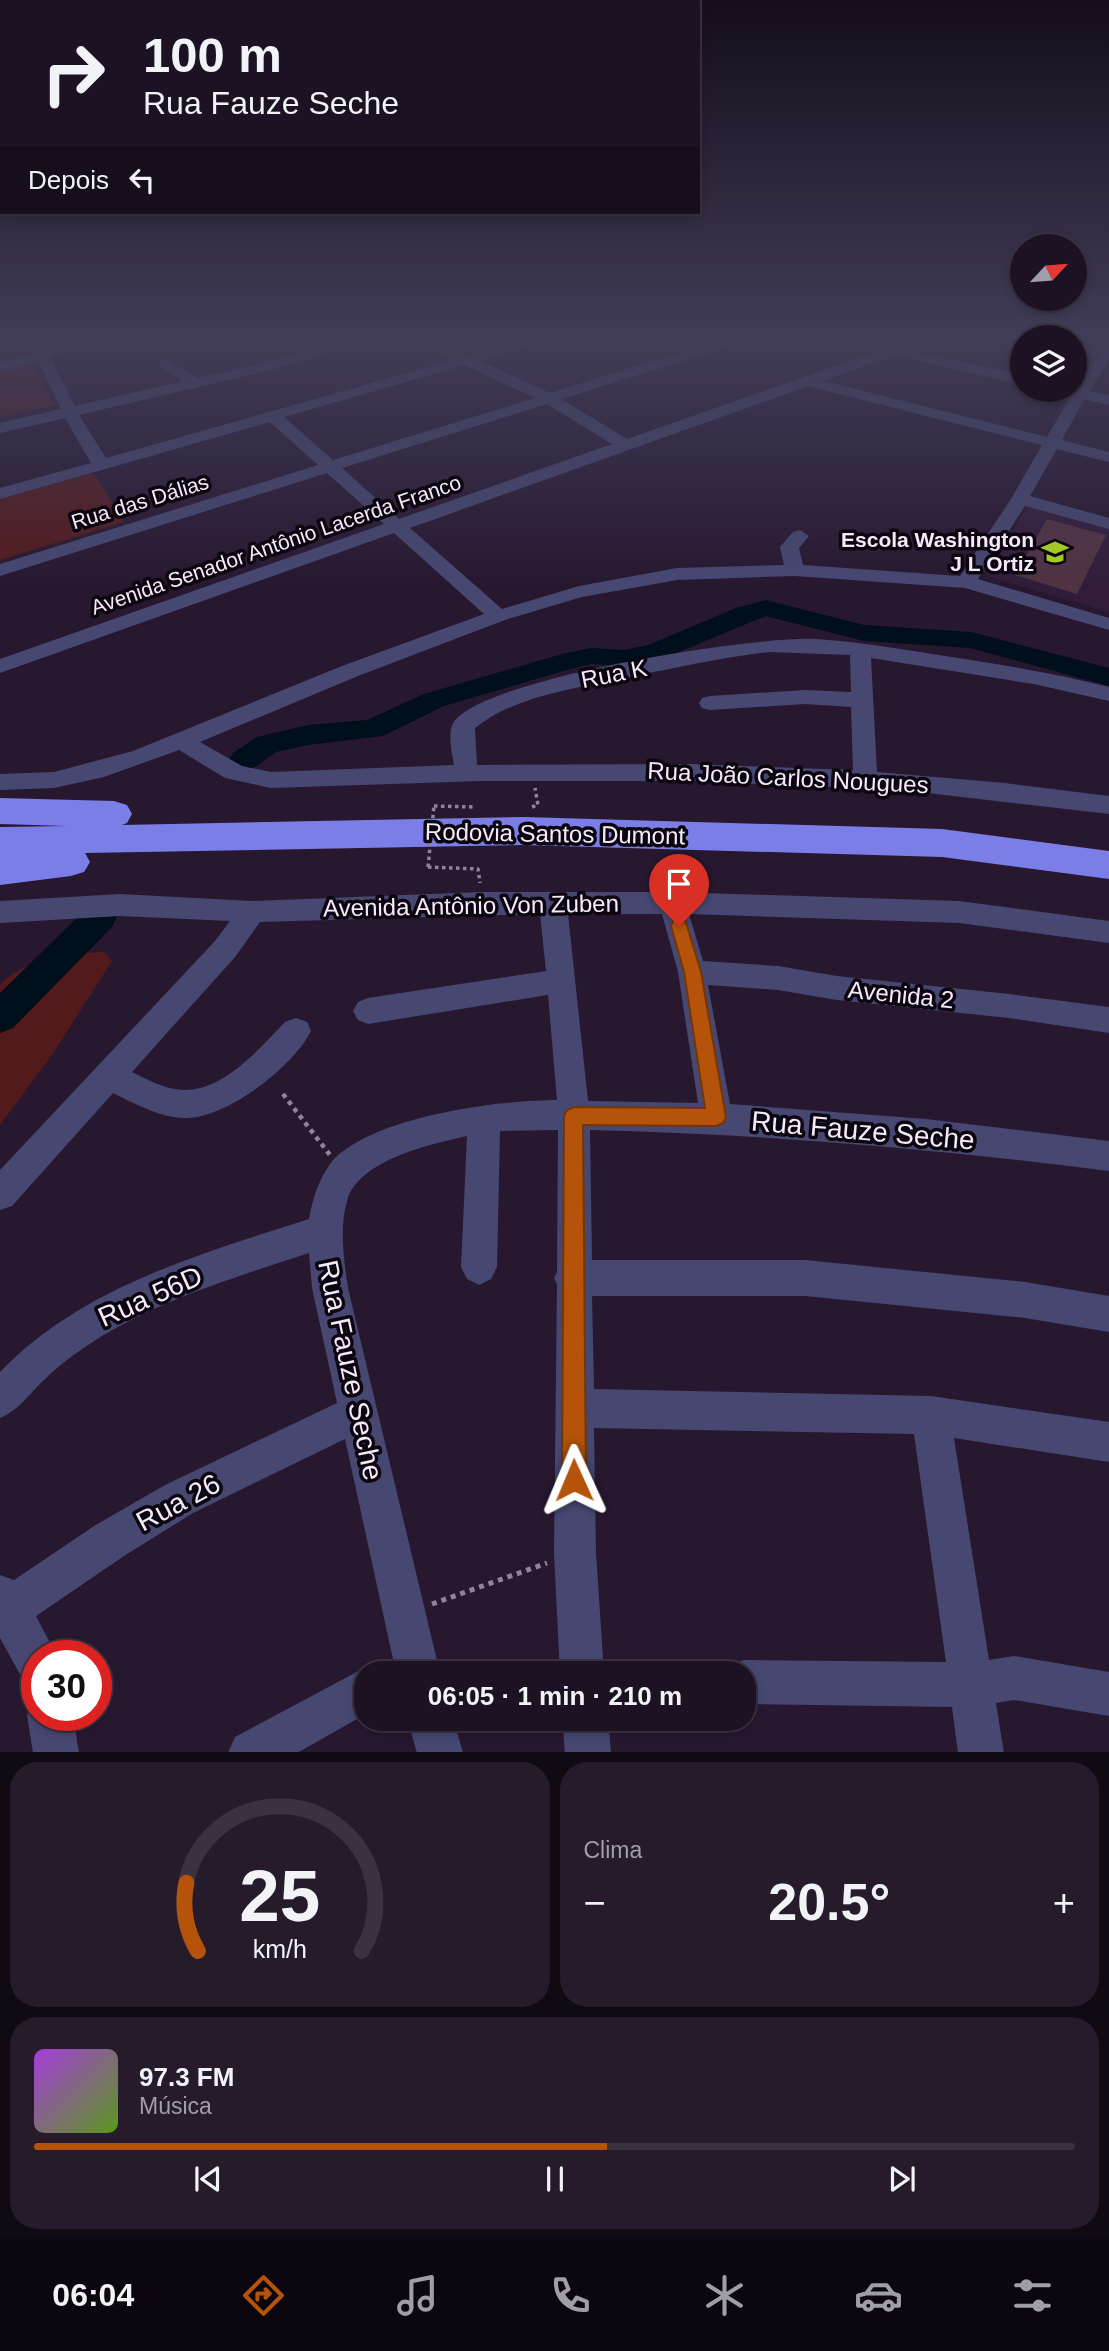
<!DOCTYPE html>
<html lang="pt">
<meta charset="utf-8">
<style>
body{margin:0;font-family:Arial,sans-serif;background:#251b2b;color:#f1f3f6;height:100vh;display:flex;flex-direction:column;font-size:26px;white-space:nowrap}
*{box-sizing:border-box;margin:0}
p{font-size:23px;color:#a09ea6}
.icon{flex:none;width:38px;height:38px;fill:none;stroke:currentColor;stroke-width:2;stroke-linecap:round;stroke-linejoin:round}
.map{position:relative;height:1752px;overflow:hidden}
.panel{display:flex;flex-direction:column;gap:10px;padding:10px;background:#100a13;flex:1}
.panel>*{flex:none}
.hud{position:absolute;left:0px;top:0px;width:700px;height:214px;box-shadow:0 4px 10px #0003,0 0 0 2px #3b3241;background:#1d1223;color:#f1f3f6;overflow:hidden}
.needle{width:46px;rotate:64deg}
.buttons{position:absolute;left:1010px;top:234px;display:grid;gap:14px}
.buttons a{display:grid;place-items:center;width:77px;height:77px;border-radius:50%;background:#1d1223;box-shadow:0 4px 10px #0003,0 0 0 2px #3b3241;font-size:35px}
.speed{position:absolute;left:21px;top:1640px;display:flex;gap:14px;font-size:35px;font-weight:700;text-align:center}
.speed>*{display:grid;place-content:center;width:91px;height:91px;border-radius:50%;background:#1d1223;box-shadow:0 4px 10px #0003,0 0 0 2px #3b3241;line-height:1}
.speed .limit{border:10px solid #d22;background:#fff;color:#111}
.pin{position:absolute;display:grid;place-items:center;width:60px;height:60px;color:#fff;margin:-72px -30px;border-radius:50% 50% 50% 0;rotate:-45deg;box-shadow:0 0 7px #0007}
.pin .icon{rotate:45deg}
.me{position:absolute;width:77px;margin:-38px;rotate:359deg;stroke-linejoin:round;filter:drop-shadow(0 0 5px #0008)}
.turn{display:flex;align-items:center;gap:24px;height:147px;padding:0 28px;font-size:32px}
.turn .icon{width:91px;height:91px;stroke-width:2.5}
.turn b{display:block;font-size:49px;line-height:60px}
.then{display:flex;align-items:center;height:66px;padding:0 28px;background:#0003;gap:14px;font-size:26px}
.big{font-size:52px;font-weight:800;line-height:1.1}
.panel .card{flex:1;display:flex;flex-direction:column;justify-content:center;gap:10px;min-width:0;padding:0 24px;border-radius:28px;background:#251b2b}
.panel .dial{align-items:center;gap:0}
.dial svg{height:182px;overflow:visible;fill:none;stroke:#3b3241;stroke-width:7;stroke-linecap:round;text-anchor:middle}
.dial text{fill:#f1f3f6;stroke:none}
.song{display:flex;align-items:center;gap:21px}
.cover{width:84px;height:84px;border-radius:10px;background:linear-gradient(135deg,hsl(280 70% 55%),hsl(90 70% 35%))}
.played{height:7px;border-radius:4px;background:linear-gradient(90deg,#b45309 55%,#3b3241 55%)}
.keys{display:flex;justify-content:space-around;direction:ltr}
.heat{display:flex;justify-content:space-between;align-items:center;font-size:38px;direction:ltr}
.panel .tiles{flex:1;display:grid;gap:10px;grid-template-columns:1fr 1fr}
.card:last-child{grid-column:span 2}
.trip{position:absolute;left:354px;top:1661px;width:402px;height:70px;border-radius:28px;background:#1d1223;box-shadow:0 4px 10px #0003,0 0 0 2px #3b3241;font-weight:800;line-height:70px;text-align:center}
.menu{display:flex;height:112px;justify-content:space-around;align-items:center;background:#0c070e;color:#a09ea6}
.menu .icon{width:49px;height:49px}
.menu .current{color:#b45309}
.menu b{font-size:32px;color:#f1f3f6}
.map>svg:first-child{display:block}
</style>
<div class="map">
<svg width="1109" height="1753" viewBox="0 0 1109 1753">
<rect width="100%" height="100%" fill="#27182f"/>
<!-- built -->
<path fill="#311d3a" d="M1028,505L1109,527V612L987,576Z"/>
<!-- green -->
<path fill="#531a1c" d="M31,364L55,405L0,417V371Z
M94,473L124,522L0,560V499Z
M104,952L112,961L52,1055L0,1125V985C23,959 71,953 104,952Z"/>
<g fill="none" stroke-linecap="round" stroke-linejoin="round">
<!-- river -->
<path fill="#010e1c" fill-rule="evenodd" d="M766,600L864,625L971,632L1109,668V686L970,648L864,641L766,616L664,658L624,666L591,664L567,670L444,706L383,736L308,745L276,752L255,767L244,770L233,767L229,760L233,753L257,737L308,725L367,720L424,694L562,654L591,648L624,650L648,645L736,608Z
M100,903L112,907L117,917L112,927L13,1028L0,1033V993L88,907Z"/>
</g>
<!-- building -->
<path fill="#513343" d="M1047,519L1106,535L1077,594L1015,575Z"/>
<g fill="none" stroke-linecap="round" stroke-linejoin="round">
<!-- path-far2 -->
<path stroke="#918498" stroke-width="3.5" stroke-dasharray="3.5 3.5" stroke-linecap="butt" d="M434,806L476,807
M532,807L538,805L535,788
M428,867L478,869L480,883"/>
<!-- path-far1 -->
<path stroke="#918498" stroke-width="4.5" stroke-dasharray="4.5 4.5" stroke-linecap="butt" d="M283,1094L330,1155"/>
<!-- path -->
<path stroke="#918498" stroke-width="5" stroke-dasharray="5 5" stroke-linecap="butt" d="M432,1604L547,1563"/>
<!-- minor -->
<path fill="#464872" fill-rule="evenodd" d="M0,340H10L0,345Z
M78,340H100L98,343L50,357L75,406L183,381L161,367L159,364L161,361L166,360L198,378L262,363L342,340H364L362,343L271,370L79,415L106,458L453,360L415,340H434L467,355L522,340H544L542,343L480,361L550,393L720,340H742L740,343L561,399L627,439L878,351L841,343L839,340H865L893,346L910,340H931L909,350L1022,375V385L894,355L823,381L1047,437L1071,396L1060,390H1074L1104,347L1109,346V361L1089,391L1109,395V405L1084,399L1062,440L1109,452V462L1057,449L1030,496L1109,518V529L1025,506L978,579L1109,618V630L965,588L795,576L677,580L582,597L505,620L358,676L200,742L242,766L271,772L454,765C452,752 446,730 456,719C497,676 753,636 816,639C864,642 911,651 958,658C1009,666 1059,674 1109,687V701L1034,684L871,658L877,772L1005,783L1109,796V814L901,790L691,781H481L271,788L225,778L179,750L104,777L54,788L0,790V774L54,772L133,751L342,666L484,614L394,533L0,673V659L384,524L327,473L0,576V564L318,465L270,422L0,499V488L91,463L65,418L0,433V423L61,409L38,361L0,372V363ZM465,365L535,398L333,460L284,417ZM808,386L1042,445L1011,499L960,576L803,565L799,548L809,536L800,530L793,532L780,547L784,565L677,568L579,586L502,609L410,528ZM547,404L612,444L399,519L342,468ZM769,652L850,655L851,692L805,690L710,696L702,698L699,703L702,708L710,710L805,704L851,707L853,770L691,764L477,765L475,728C515,696 572,689 621,679C670,669 719,658 769,652Z
M481,892H672L959,901L1109,921V943L959,923L689,914L703,961L778,966L837,976L1009,994L1109,1007V1033L1009,1018L837,1000L778,990L708,985L730,1104L926,1119L1109,1141V1171C936,1149 764,1134 590,1130L592,1260H805L1025,1282L1109,1296V1332L1025,1318L805,1296H592L594,1389L931,1396L1109,1422V1462L954,1438L989,1660L1014,1656L1109,1672V1716L1014,1700L996,1703L1004,1753H958L952,1707L744,1704V1673H725L728,1666L744,1660L946,1662L914,1434L594,1428L596,1553L604,1673H560L554,1553L557,1284L554,1278L557,1272L558,1130L500,1131L497,1267L491,1279L479,1285L467,1279L461,1267L467,1136C431,1144 358,1160 347,1201C339,1229 344,1260 348,1288L440,1673H396L345,1439L193,1513L124,1556L36,1616L57,1656H37V1682L21,1676L0,1638V1575L14,1580L94,1526L165,1485L337,1403L312,1288L309,1253C231,1279 150,1302 82,1349C69,1358 55,1369 44,1380C29,1394 19,1410 0,1418V1372C82,1287 200,1254 309,1219C312,1200 319,1179 330,1164C367,1117 500,1100 557,1100L548,995L368,1024L358,1020L353,1011L358,1002L368,998L546,971L540,914L260,922L235,957L132,1072C148,1080 165,1089 183,1090C224,1091 260,1048 285,1022L296,1018L307,1022L311,1031C293,1067 226,1119 185,1118C160,1118 134,1103 113,1093L12,1206L0,1210V1170L215,941L230,921L120,916L0,923V901L120,894L252,901ZM568,914H662L678,972L698,1103L588,1101Z
M366,1667L381,1673H366V1714L297,1753H228L235,1737Z
M37,1698V1715H73L79,1753H33L27,1715Z
M407,1718H453L463,1753H417Z
M562,1718H608L611,1753H565Z"/>
<!-- highway -->
<path fill="#7c7ee7" fill-rule="evenodd" d="M0,798L114,801L127,805L132,814L127,823L122,825L524,817L942,829L1109,851V879L942,857L524,845L85,853L90,862L84,872L71,876L0,885V855H6H0V827L66,826L0,824Z"/>
<!-- path-bridge -->
<path stroke="#918498" stroke-width="3.5" stroke-dasharray="3.5 3.5" stroke-linecap="butt" d="M428,867L434,806"/>
</g>
<!-- sky -->
<linearGradient id="sky" x2="0" y2="1"><stop stop-color="#150d1a"/><stop offset="0.58" stop-color="#413d58"/><stop offset="1" stop-color="#413d58" stop-opacity="0"/></linearGradient>
<rect width="1109" height="585" fill="url(#sky)"/>
<!-- route -->
<path fill="#b45309" stroke="#753606" stroke-width="2" d="M679,919L685,921L687,926L701,972L726,1117L723,1123L716,1126L583,1125L586,1480L583,1489L574,1493L565,1489L562,1480L564,1116L567,1110L574,1107L705,1108L684,972L671,926L673,921Z"/>
<!-- icons -->
<defs>
<symbol id="school-bare" viewBox="-9 -9 18 18"><path d="M0-5L7-2L0 1L-7-2ZM-4 1L0 2.5L4 1V4Q0 6-4 4Z" fill="#a3c926" stroke="#0c0610" stroke-width="2.5" paint-order="stroke"/></symbol>
</defs>
<g fill-rule="evenodd">
<use href="#school-bare" x="1036" y="533" width="38" height="38"/>
</g>
<g text-anchor="middle" stroke-width="7" stroke-linejoin="round" paint-order="stroke">
<!-- far-street labels -->
<g font-size="21" fill="#f4eafa" stroke="#0c0610">
<text transform="translate(140 502) rotate(-17)" y="7">Rua das Dálias</text>
<text transform="translate(276 545) rotate(-19)" y="7">Avenida Senador Antônio Lacerda Franco</text>
</g>
<!-- far-poi labels -->
<g font-size="21" font-weight="bold" fill="#f4eafa" stroke="#0c0610" text-anchor="end">
<text x="1034" y="547">Escola Washington<tspan x="1034" dy="24">J L Ortiz</tspan></text>
</g>
<!-- street labels -->
<g font-size="24" fill="#f4eafa" stroke="#0c0610">
<text transform="translate(614 674) rotate(-11)" y="8">Rua K</text>
<text transform="translate(788 778) rotate(3)" y="8">Rua João Carlos Nougues</text>
<text transform="translate(555 834) rotate(1)" y="8">Rodovia Santos Dumont</text>
<text transform="translate(471 906) rotate(-1)" y="8">Avenida Antônio Von Zuben</text>
<text transform="translate(901 995) rotate(6)" y="8">Avenida 2</text>
</g>
<!-- near-street labels -->
<g font-size="28" fill="#f4eafa" stroke="#0c0610">
<text transform="translate(863 1130) rotate(5)" y="10">Rua Fauze Seche</text>
<text transform="translate(150 1296) rotate(-24)" y="10">Rua 56D</text>
<text transform="translate(351 1370) rotate(78)" y="10">Rua Fauze Seche</text>
<text transform="translate(178 1502) rotate(-28)" y="10">Rua 26</text>
</g>
</g>
</svg>
<div class="buttons">
<a><svg class="needle" viewBox="-14 -14 28 28"><path d="M0-13l5 13h-10z" fill="#e53935"/><path d="M0 13l5-13h-10z" fill="#a09ea6"/></svg></a>
<a><svg class="icon" aria-label="layers" viewBox="0 0 24 24"><path d="M12 4l9 5-9 5-9-5zM3 14l9 5 9-5"/></svg></a>
</div>
<div class="speed"><div class="limit">30</div></div>
<div class="pin" style="left:679px;top:926px;background:#d93025"><svg class="icon" aria-label="arrive" viewBox="0 0 24 24"><path d="M6 21V4h12l-3 4 3 4H6"/></svg></div>
<svg class="me" style="left:574px;top:1480px" viewBox="-20 -20 40 40"><path d="M0-17L14 15 0 8-14 15z" fill="#b45309" stroke="#fff" stroke-width="4"/></svg>
<div class="trip">06:05 · 1 min · 210 m</div>
<div class="hud">
<div class="turn"><svg class="icon" aria-label="right" viewBox="0 0 24 24"><path d="M7 20v-9h11M14 6l5 5-5 5"/></svg><div><b>100 m</b>Rua Fauze Seche</div></div>
<div class="then">Depois<svg class="icon" aria-label="left" viewBox="0 0 24 24"><path d="M17 20v-9H6M10 6l-5 5 5 5"/></svg></div>
</div>
</div>
<section class="panel">
<div class="tiles">
<div class="card dial"><svg viewBox="0 0 100 80">
<path d="M14 69A42 42 0 1 1 86 69"/>
<path d="M14 69A42 42 0 0 1 9 39" stroke="#b45309"/>
<text x="50" y="56" font-size="32" font-weight="700">25</text>
<text x="50" y="72" font-size="11">km/h</text>
</svg></div>
<div class="card"><p>Clima</p>
<div class="heat"><a>−</a><b class="big">20.5°</b><a>+</a></div>
</div>
<div class="card">
<div class="song"><i class="cover"></i><div><b>97.3 FM</b><p>Música</p></div></div>
<div class="played"></div>
<div class="keys"><svg class="icon" aria-label="previous" viewBox="0 0 24 24"><path d="M18 5L8 12l10 7zM5 5v14"/></svg><svg class="icon" aria-label="pause" viewBox="0 0 24 24"><path d="M8 5v14M16 5v14"/></svg><svg class="icon" aria-label="next" viewBox="0 0 24 24"><path d="M6 5l10 7-10 7zM19 5v14"/></svg></div>
</div>
</div>
</section>
<nav class="menu">
<b>06:04</b>
<svg class="icon current" aria-label="directions" viewBox="0 0 24 24"><path d="M12 3l9 9-9 9-9-9zM9 14v-3h6M13 9l2 2-2 2"/></svg>
<svg class="icon" aria-label="music" viewBox="0 0 24 24"><path d="M9 18V5l10-2v13"/><circle cx="6" cy="18" r="3"/><circle cx="16" cy="16" r="3"/></svg>
<svg class="icon" aria-label="phone" viewBox="0 0 24 24"><path d="M5 4h4l2 5-3 2q2 4 5 5l2-3 5 2v4C11 20 4 13 5 4z"/></svg>
<svg class="icon" aria-label="climate" viewBox="0 0 24 24"><path d="M12 3v18M4 7l16 10M4 17L20 7"/></svg>
<svg class="icon" aria-label="car" viewBox="0 0 24 24"><path d="M5 17H2v-5l4-1 3-4h7l3 4 3 1v5h-3M9 17h6M6 11h13"/><circle cx="7" cy="17" r="2"/><circle cx="17" cy="17" r="2"/></svg>
<svg class="icon" aria-label="filters" viewBox="0 0 24 24"><path d="M4 7h16M4 17h16"/><circle cx="9" cy="7" r="2"/><circle cx="15" cy="17" r="2"/></svg>
</nav>
